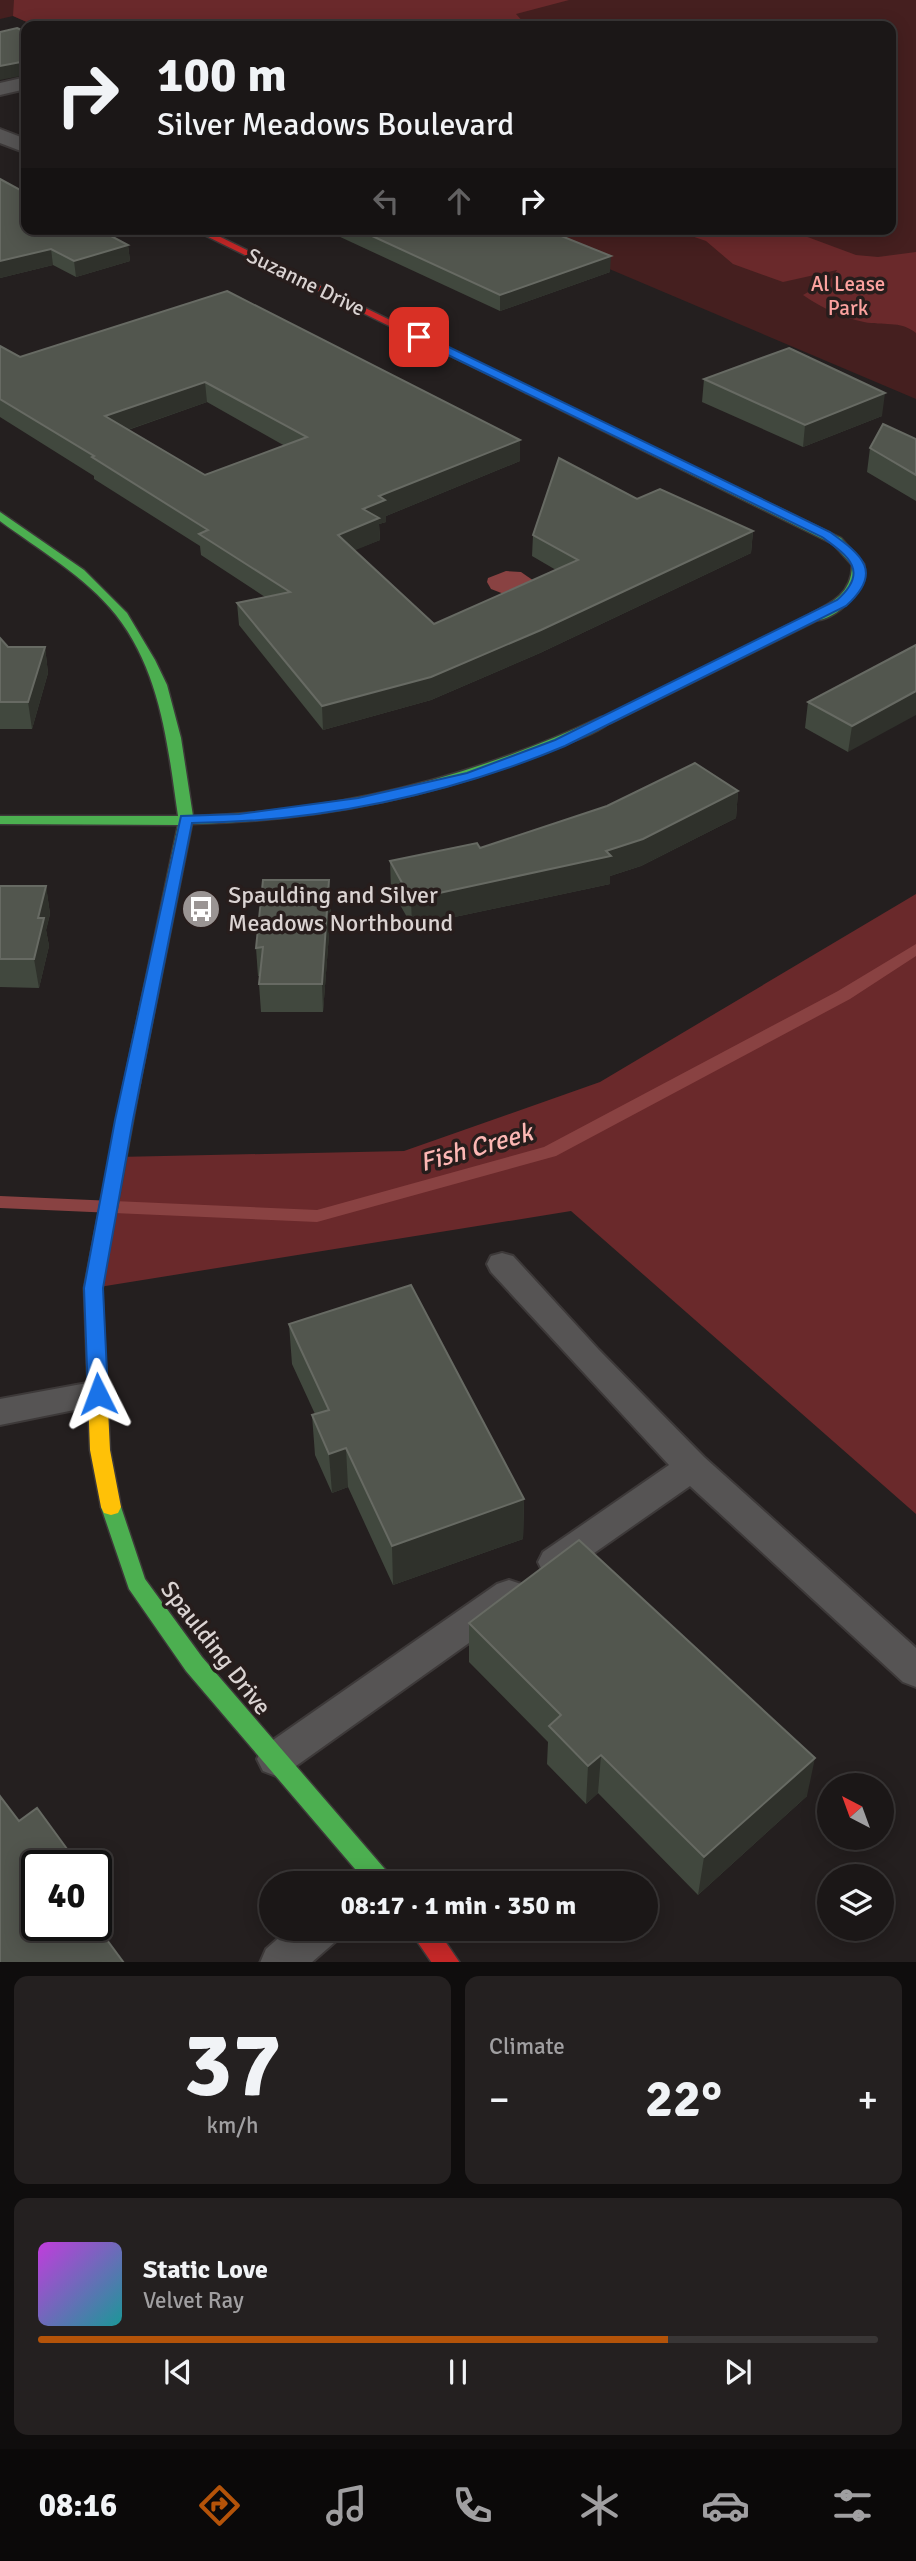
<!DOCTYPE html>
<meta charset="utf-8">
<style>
body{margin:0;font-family:Signika,sans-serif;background:#242020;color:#f1f3f6;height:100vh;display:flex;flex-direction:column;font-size:26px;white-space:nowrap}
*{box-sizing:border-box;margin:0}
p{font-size:23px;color:#a09fa1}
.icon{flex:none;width:38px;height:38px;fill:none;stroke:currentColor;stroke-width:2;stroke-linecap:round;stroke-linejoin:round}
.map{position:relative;height:1962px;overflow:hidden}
.details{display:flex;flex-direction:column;gap:14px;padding:14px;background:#0f0d0d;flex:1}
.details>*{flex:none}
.banner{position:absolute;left:21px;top:21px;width:875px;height:214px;border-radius:14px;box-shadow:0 4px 18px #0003,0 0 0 2px #393636;background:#1b1717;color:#f1f3f6;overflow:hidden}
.needle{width:46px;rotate:319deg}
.fabs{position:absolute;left:817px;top:1773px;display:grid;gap:14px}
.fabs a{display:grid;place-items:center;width:77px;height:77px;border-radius:50%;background:#1b1717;box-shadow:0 4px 18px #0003,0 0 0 2px #393636;font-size:35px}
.speed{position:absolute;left:21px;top:1850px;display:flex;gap:14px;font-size:35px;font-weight:700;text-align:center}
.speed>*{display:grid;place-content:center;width:91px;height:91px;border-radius:50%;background:#1b1717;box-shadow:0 4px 18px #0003,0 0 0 2px #393636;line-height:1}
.speed .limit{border:4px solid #111;border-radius:10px;background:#fff;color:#111}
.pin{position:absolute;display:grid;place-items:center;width:60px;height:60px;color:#fff;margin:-30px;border-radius:14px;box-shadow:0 4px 10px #0006}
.me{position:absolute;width:77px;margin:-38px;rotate:357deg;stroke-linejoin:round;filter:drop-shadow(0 0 5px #0008)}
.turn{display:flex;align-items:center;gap:24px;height:147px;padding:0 21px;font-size:32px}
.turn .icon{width:91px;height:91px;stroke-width:2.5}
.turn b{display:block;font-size:49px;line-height:60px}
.lanes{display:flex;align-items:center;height:66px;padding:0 21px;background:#0003;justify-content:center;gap:35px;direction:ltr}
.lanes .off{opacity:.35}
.big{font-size:52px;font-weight:700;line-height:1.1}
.details .widget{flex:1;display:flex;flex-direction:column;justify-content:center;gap:10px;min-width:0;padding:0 24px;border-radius:14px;background:#242020}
.details .dial{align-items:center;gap:0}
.dial b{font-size:91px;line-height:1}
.song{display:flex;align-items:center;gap:21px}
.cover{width:84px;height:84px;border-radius:10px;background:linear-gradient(135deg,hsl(290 70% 55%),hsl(180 70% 35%))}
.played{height:7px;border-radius:4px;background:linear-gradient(90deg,#b45309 75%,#393636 75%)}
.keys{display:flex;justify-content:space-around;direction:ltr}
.heat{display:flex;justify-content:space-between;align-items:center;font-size:38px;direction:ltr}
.details .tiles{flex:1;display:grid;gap:14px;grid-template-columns:1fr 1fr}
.widget:last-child{grid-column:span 2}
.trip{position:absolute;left:259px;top:1871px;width:399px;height:70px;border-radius:35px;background:#1b1717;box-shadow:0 4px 18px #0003,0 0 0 2px #393636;font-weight:700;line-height:70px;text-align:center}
.menu{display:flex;height:112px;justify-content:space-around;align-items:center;background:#0b0909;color:#a09fa1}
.menu .icon{width:49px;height:49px}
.menu .on{color:#b45309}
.menu b{font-size:32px;color:#f1f3f6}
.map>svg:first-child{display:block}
</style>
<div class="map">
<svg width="916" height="1963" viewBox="0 0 916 1963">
<rect width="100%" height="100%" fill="#241f1f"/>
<!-- green -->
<path fill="#451f1f" d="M0,0H916V399L515,229H891V26H36L13,16L0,19Z"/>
<!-- forest -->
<path fill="#6a292b" d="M14,0H569L516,14L527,26H36L13,16Z
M671,229H786L856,255L878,257L916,252V333C900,320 883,326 864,322C841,317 822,308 803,295L831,279L837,270L783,282L733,264L706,241Z
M916,894V1514L571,1211L93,1288L117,1157L404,1151L600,1082Z"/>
<!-- water -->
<path fill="#894242" d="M506,571L521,572L534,581L504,594L491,589L487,582L488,578Z"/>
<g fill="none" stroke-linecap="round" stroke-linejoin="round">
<!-- stream -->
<path fill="#894242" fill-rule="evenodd" d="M916,944V956L850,999L556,1156L317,1222L0,1208V1196L317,1210L544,1147L838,991Z"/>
<defs>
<path id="lane" d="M502,1253L513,1256L599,1350L704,1457L916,1648V1687L903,1682L690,1486L567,1572L555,1577L543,1572L538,1562L543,1552L669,1465L491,1272L487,1264L491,1256Z
M98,1381L109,1385L114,1394L109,1403L0,1425V1399Z
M509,1580L521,1584L527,1595L521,1606L289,1771L276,1776L263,1771L257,1759L263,1747L497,1584Z
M290,1928H341L335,1942L311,1963H260L266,1949Z"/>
<path id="street" d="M26,77V89L0,95V83Z
M0,129L26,139V153L0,143Z"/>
<path id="fast" d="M530,388L841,538L864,564C865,590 836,624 810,620V614C832,603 852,593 852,565L833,544L526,393L525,391Z
M0,512L84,570L127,613L155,660L167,685L181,738L193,816C336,812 471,778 601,717H611L613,720C598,734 570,742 551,750C437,797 315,821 192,824L140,1083L132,1089L126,1087L124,1083L178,825L0,824V816H178C168,747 161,672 116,615C85,576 39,550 0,521Z
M111,1499L118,1501L121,1507L145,1579L202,1657L390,1875L394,1883H367L186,1671L129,1589L101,1507L104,1501Z"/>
<path id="slow" d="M814,613L820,617L818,620L611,723H601L599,720Z
M132,1077L140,1083L102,1288L110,1450L121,1507L118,1513L111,1515L104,1513L101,1507L90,1450L84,1288L124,1083Z"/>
<path id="jam" d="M192,229H204L535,391L526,393Z
M408,1928H436L460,1963H432Z"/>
</defs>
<!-- lane casing -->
<use href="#lane" stroke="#3d3939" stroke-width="4"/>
<!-- street casing -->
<use href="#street" stroke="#3d3939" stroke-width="4"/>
<!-- fast casing -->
<use href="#fast" stroke="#3d3939" stroke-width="3"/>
<!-- slow casing -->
<use href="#slow" stroke="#3d3939" stroke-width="3"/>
<!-- jam casing -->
<use href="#jam" stroke="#3d3939" stroke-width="3"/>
<!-- lane -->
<use href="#lane" fill="#565454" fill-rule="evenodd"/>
<!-- street -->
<use href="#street" fill="#565454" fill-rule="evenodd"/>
<!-- fast -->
<use href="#fast" fill="#4caf50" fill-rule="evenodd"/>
<!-- slow -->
<use href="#slow" fill="#ffc107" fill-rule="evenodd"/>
<!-- jam -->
<use href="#jam" fill="#c62828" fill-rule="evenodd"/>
</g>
<!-- wall -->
<path fill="#41483e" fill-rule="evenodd" d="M26,75V92L24,78Z
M0,179L128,245L130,261L76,277L53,265L0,278Z
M323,229H544L610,272L500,311Z
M227,291L520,440V461L386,516V522L379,524L380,540L354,550L434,624L556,570L532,556L533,535L637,499L753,531L751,553L540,653L431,700L323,730L239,625L237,603L265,597L201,555L200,546L94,479V476L0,417V346L20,357ZM207,402L285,446L205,475L128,430Z
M704,379L882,416L803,447L702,402Z
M916,439V501L867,472L870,448Z
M0,638L8,647H45L48,673L32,729H0Z
M916,645L848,752L805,728L808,702Z
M738,791L736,818L641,866L610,876V884L412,926L391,889L390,861L480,848Z
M0,886H46L50,914L46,930L49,946L39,988L0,987Z
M331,908L323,1012H261L259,984L260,976H258L256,948Z
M289,1324L524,1499L523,1539L393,1585L348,1487L332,1493L315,1455L312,1415L315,1414L292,1364Z
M469,1623L807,1796L698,1895L598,1793L586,1804L547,1764L548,1742L469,1662Z"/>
<!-- shaded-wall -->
<path fill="#2f312b" d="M26,61V75L0,80V66Z
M128,245L130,261L76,277L74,261Z
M51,249L53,265L0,278V261Z
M611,256L610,272L500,311V295Z
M205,382L207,402L107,437L105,416Z
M885,393L882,416L803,447L805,425Z
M520,440V461L386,516V522L379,524L380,540L339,557L338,535L363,509L379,496Z
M753,531L751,553L540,653L431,700L323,730L322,706Z
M45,647L48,673L32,729L28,702Z
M916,691V715L848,752L852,726Z
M738,791L736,818L641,866L610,876V884L412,926L411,899Z
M329,880L331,908L323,1012L322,984Z
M46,886L50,914L46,930L49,946L39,988L34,959L38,918Z
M346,1448L348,1487L332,1493L329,1454Z
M524,1499L523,1539L393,1585L392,1546Z
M601,1755L598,1793L586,1804L588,1766Z
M815,1758L807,1796L698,1895L704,1857Z
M70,1853L73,1866H54Z"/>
<!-- building -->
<path fill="#52564e" stroke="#676a63" stroke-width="2" fill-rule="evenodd" d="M17,28L26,32V66V61L0,66V32Z
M0,179L26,193V229H98L128,245L74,261L51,249L0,261Z
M357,229H544L611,256L500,295Z
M227,291L520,440L379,496L385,500L363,509L379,518L338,535L434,624L578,560L533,535L559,458L637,499L660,489L753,531L541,630L431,677L322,706L237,603L290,592L199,534L208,530L92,457L94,456L0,399V346L20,357ZM205,382L307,437L205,475L105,416Z
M789,348L885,393L805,425L704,379Z
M883,424L916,439V475L870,448Z
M0,638L8,647H45L28,702H0Z
M916,645V691L852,726L808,702Z
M695,763L738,791L643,839L606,851L611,856L411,899L390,861L477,843L480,848L607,806Z
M263,880H329L322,984H259L263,947L256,948Z
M0,886H46L38,918H44L34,959H0Z
M411,1285L524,1499L392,1546L346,1448L329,1454L312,1415L329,1410L289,1324Z
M579,1540L815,1758L704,1857L601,1755L588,1766L549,1726L561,1715L469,1623Z
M0,1796L19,1821L37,1808L70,1853L54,1866H37V1925H96L124,1963H0Z"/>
<!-- route -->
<path fill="#1a73e8" stroke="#114b97" stroke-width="2" d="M415,334H422L830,532C862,555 884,572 846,606L565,746C448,795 319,822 192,823L133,1120L103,1288L108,1394L105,1400L98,1402L91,1400L88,1394L84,1288L115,1120L181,816L239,814L358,798L467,773L555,740L837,600C870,571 848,556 822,537L415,339Z"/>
<!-- icons -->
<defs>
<symbol id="bus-disc" viewBox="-11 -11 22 22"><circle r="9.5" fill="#9a9493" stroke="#271d1c"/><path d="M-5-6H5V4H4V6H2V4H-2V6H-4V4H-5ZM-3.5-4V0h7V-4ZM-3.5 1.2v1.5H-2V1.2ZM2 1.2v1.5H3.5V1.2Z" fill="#fff"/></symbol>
</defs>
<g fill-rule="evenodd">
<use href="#bus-disc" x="179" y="887" width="44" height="44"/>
</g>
<g text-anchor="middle" stroke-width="7" stroke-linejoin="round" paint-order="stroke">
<!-- far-street labels -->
<g font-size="21" fill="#dad3d2" stroke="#271d1c">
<text transform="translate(306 282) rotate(26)" y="7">Suzanne Drive</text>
</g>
<!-- far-park labels -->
<g font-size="21" fill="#fca29f" stroke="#271d1c">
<text x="848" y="291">Al Lease<tspan x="848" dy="24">Park</tspan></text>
</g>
<!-- poi labels -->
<g font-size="24" fill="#dad3d2" stroke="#271d1c" text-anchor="start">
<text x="228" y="903">Spaulding and Silver<tspan x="228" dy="28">Meadows Northbound</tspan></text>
</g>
<!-- street labels -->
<g font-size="24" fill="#dad3d2" stroke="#271d1c">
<text transform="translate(216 1648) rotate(52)" y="8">Spaulding Drive</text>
</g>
<!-- water labels -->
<g font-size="26" font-style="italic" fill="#fcb7b4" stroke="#271d1c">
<text transform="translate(476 1147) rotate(-16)" y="9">Fish Creek</text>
</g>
</g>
</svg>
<div class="fabs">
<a><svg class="needle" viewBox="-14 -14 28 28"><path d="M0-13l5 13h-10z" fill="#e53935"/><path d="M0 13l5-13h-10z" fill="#a09fa1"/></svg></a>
<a><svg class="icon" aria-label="layers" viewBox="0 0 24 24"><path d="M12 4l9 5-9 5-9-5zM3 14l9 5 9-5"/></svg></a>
</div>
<div class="speed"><div class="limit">40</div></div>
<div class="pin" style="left:419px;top:337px;background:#d93025"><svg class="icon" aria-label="arrive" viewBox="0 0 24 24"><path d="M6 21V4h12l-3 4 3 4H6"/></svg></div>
<svg class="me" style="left:98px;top:1394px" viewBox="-20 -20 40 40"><path d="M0-17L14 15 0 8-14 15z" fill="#1a73e8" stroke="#fff" stroke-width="4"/></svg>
<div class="trip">08:17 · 1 min · 350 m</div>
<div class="banner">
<div class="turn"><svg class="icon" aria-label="right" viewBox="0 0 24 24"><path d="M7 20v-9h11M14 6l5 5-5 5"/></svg><div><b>100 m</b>Silver Meadows Boulevard</div></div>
<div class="lanes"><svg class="icon off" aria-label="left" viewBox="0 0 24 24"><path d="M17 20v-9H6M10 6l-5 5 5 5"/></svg><svg class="icon off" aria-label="ahead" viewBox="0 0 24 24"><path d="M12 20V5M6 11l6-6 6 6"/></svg><svg class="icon" aria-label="right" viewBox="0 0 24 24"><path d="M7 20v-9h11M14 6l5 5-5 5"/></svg></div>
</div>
</div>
<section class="details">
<div class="tiles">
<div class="widget dial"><b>37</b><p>km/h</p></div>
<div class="widget"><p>Climate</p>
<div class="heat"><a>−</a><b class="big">22°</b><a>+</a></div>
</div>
<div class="widget">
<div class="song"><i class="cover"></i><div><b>Static Love</b><p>Velvet Ray</p></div></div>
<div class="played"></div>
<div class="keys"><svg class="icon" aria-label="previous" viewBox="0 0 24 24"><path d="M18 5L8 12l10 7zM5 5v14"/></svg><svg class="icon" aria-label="pause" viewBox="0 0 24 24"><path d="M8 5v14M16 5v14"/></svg><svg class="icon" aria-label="next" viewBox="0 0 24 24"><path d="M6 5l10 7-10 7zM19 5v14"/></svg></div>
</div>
</div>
</section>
<nav class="menu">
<b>08:16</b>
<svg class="icon on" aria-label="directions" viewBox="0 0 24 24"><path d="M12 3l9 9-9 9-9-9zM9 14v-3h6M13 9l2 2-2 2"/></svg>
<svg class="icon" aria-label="music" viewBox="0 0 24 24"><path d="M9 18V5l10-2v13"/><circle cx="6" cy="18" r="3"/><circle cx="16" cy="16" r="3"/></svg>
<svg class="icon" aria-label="phone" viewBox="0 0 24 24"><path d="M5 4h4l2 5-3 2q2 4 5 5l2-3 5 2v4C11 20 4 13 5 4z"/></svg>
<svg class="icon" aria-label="climate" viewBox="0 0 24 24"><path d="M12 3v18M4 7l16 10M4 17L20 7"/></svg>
<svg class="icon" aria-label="car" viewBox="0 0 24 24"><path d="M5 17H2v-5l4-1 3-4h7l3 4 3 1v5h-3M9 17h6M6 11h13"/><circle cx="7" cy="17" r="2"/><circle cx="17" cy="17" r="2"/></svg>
<svg class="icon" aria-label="filters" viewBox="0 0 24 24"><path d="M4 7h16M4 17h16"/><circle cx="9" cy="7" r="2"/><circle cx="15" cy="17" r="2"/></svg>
</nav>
